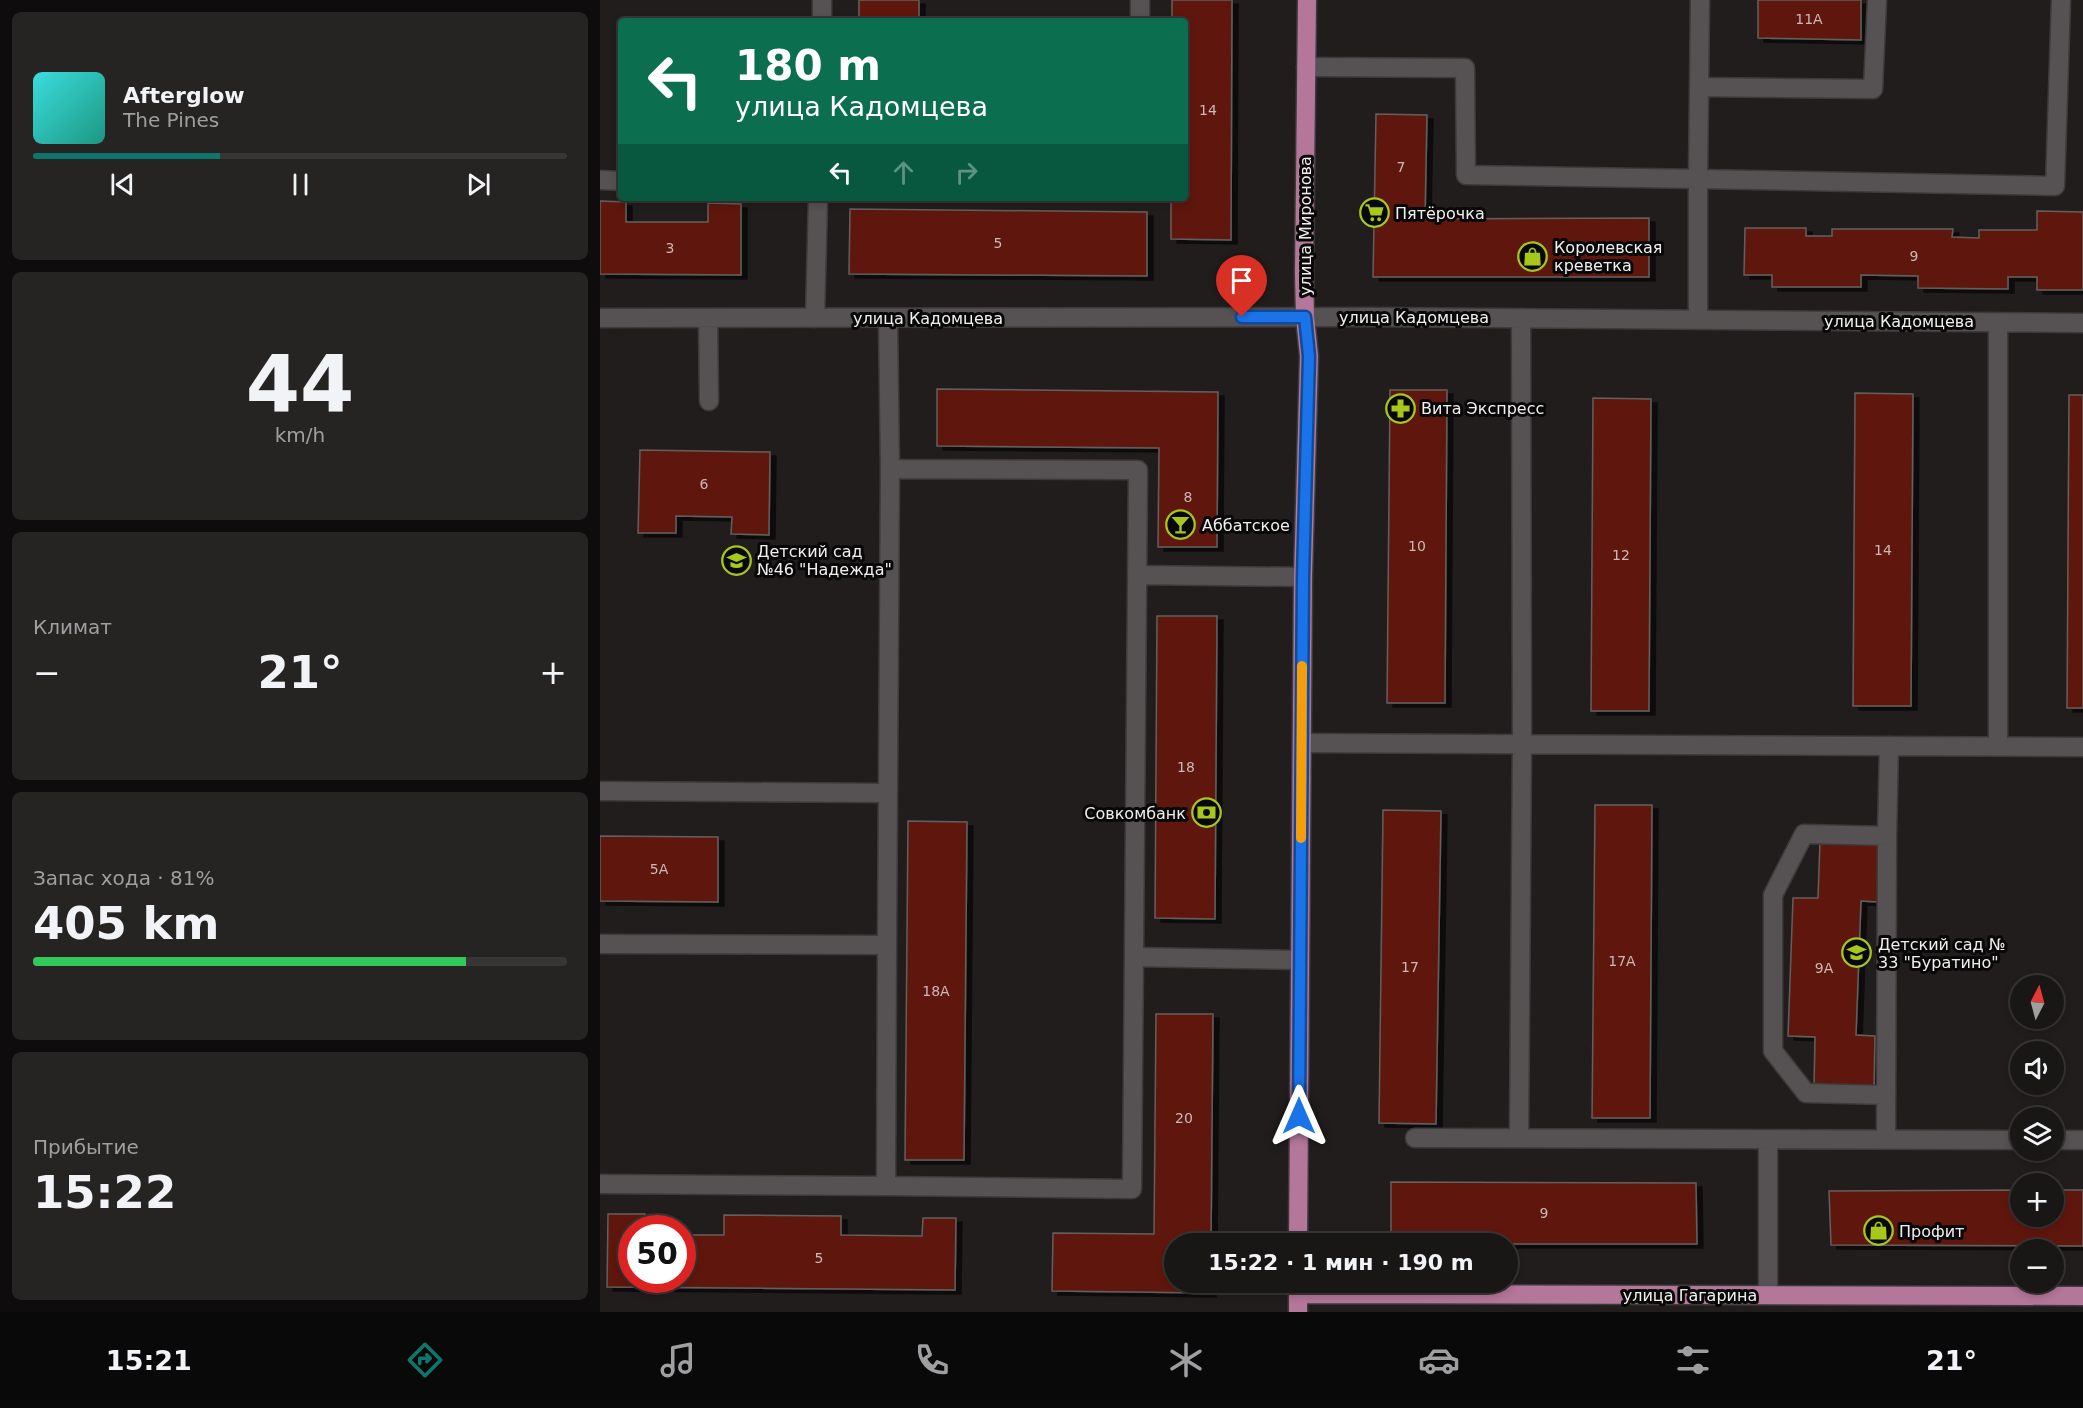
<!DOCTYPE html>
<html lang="ru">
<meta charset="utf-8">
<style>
body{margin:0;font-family:"DejaVu Sans",sans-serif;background:#262323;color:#f1f3f6;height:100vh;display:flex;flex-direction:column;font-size:22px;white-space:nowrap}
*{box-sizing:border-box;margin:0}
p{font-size:20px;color:#9f9fa1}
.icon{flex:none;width:33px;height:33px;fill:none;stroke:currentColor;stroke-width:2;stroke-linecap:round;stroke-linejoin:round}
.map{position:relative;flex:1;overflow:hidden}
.panel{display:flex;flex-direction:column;gap:12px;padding:12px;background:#0e0c0c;width:600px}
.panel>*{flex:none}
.top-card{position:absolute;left:18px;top:18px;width:570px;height:183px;border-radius:6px;box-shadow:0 3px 9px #0003,0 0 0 2px #373535;background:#0b6e4f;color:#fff;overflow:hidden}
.needle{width:39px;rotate:6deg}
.fabs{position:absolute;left:1410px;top:975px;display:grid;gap:12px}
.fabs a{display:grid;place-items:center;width:54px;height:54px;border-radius:50%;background:#191616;box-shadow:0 3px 9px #0003,0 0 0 2px #373535;font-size:30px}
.speed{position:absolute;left:18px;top:1215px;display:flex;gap:12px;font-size:30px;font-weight:700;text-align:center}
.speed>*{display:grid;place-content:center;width:78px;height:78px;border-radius:50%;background:#191616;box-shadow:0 3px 9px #0003,0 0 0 2px #373535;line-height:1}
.speed .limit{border:9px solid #d22;background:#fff;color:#111}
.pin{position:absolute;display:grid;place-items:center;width:51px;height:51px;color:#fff;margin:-62px -26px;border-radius:50% 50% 50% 0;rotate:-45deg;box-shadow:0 0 6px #0007}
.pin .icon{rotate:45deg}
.me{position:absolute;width:66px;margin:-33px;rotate:0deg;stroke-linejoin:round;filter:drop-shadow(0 0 4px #0008)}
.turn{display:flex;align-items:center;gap:21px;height:126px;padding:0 18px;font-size:27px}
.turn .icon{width:78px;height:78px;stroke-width:2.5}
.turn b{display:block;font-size:42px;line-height:51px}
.lanes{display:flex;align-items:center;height:57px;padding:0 18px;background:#0003;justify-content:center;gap:30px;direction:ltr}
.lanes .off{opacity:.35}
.big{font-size:45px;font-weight:700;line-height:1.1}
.panel .card{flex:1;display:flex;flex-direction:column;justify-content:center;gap:9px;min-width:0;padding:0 21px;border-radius:9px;background:#262323}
.panel .dial{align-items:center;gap:0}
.dial b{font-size:78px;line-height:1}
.song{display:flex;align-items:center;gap:18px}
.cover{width:72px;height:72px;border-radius:9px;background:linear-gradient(135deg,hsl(180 70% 55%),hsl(170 70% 35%))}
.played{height:6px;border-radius:3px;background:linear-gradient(90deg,#0f766e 35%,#373535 35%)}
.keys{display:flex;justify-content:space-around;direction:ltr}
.heat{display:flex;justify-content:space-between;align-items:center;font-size:33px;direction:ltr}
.charge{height:9px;border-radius:4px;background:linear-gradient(90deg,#34c759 81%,#373535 0)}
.trip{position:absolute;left:564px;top:1233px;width:354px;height:60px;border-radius:30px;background:#191616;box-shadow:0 3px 9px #0003,0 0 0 2px #373535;font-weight:700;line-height:60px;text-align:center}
.menu{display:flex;height:96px;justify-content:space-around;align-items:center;background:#0a0909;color:#9f9fa1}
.menu .icon{width:42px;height:42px}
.menu .on{color:#0f766e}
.menu b{font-size:27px;color:#f1f3f6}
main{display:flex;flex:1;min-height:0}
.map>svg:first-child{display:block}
</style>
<main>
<section class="panel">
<div class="card">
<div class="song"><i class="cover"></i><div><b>Afterglow</b><p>The Pines</p></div></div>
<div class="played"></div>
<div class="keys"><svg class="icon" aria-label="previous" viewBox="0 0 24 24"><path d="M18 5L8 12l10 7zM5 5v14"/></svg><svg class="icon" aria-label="pause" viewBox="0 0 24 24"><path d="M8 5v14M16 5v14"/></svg><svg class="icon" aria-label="next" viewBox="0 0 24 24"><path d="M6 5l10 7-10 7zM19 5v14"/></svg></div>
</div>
<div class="card dial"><b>44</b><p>km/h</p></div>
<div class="card"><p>Климат</p>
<div class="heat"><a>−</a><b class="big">21°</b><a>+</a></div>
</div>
<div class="card"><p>Запас хода · 81%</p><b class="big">405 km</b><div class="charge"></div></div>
<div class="card"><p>Прибытие</p><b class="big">15:22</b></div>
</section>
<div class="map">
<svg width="1483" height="1312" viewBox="0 0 1483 1312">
<defs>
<filter id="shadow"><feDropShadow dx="6" dy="4" stdDeviation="0" flood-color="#0009"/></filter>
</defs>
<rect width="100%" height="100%" fill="#211d1d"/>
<!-- building -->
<path fill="#5e1910" stroke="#645f5e" stroke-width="1.5" filter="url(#shadow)" d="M259,0H319V21H259Z
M572,0H632L631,240L571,239V198H585V21H572Z
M1158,0H1261V40L1158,38Z
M776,114L827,115L825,219L1049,218V277H773Z
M0,201L26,202V222H108V203L141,204V275L0,274Z
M250,209L547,212V276L249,274Z
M1437,211L1483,212V290H1437V277H1408V289L1318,288V276L1261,275V287H1172V275H1144L1145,228H1206V236H1232V229H1353L1352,237L1379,238V230H1437Z
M337,389L618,392L617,547H558L559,448L337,446Z
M790,390H847L845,703H787Z
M1255,393L1313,394L1311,706H1253Z
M1469,395H1483V708H1467Z
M993,398L1051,399L1049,711H991Z
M40,450L170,452L169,535L131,534L132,517L76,516V533H38Z
M557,616H617L615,919L555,918Z
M995,805H1052L1050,1118H992Z
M783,810L841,811L836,1124L779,1123Z
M308,821L367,822L364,1160H305Z
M0,836L118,837V902L0,901Z
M1220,841L1280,843L1278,902L1261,901L1256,1035L1275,1036L1274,1089L1214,1087L1215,1037L1188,1036L1193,898H1218Z
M556,1014H613L611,1244H574V1282H610V1293L452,1291L453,1233L554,1234Z
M791,1182L1096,1183L1097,1244H791Z
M1420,1190V1216H1454V1190H1483V1246L1231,1245L1229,1191Z
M8,1214H45V1228H32V1280H82V1235H124V1215L241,1216V1235L322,1236L323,1218H356L355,1290L7,1287Z"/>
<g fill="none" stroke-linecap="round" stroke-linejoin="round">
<defs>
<path id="minor" d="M222,21V0
M540,21V0
M706,67L865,68L866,175L1098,179L1100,0
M1099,87L1273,89L1277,0
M0,180L21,181
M0,318L770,317L1483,323
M108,318L109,401
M215,318L218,198
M1098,319V179L1455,186L1461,0
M537,575L703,577
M702,743L1483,747
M1398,746V322
M0,791L288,793
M0,944L287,945L290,469L288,318
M287,945L286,1186L532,1189L538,470L290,469
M534,957L700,960
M1286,1095L1206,1093L1173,1051V895L1204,834L1287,836
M815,1138L1420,1140
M919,1138L922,744L921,318
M1168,1139V1295
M1286,1139L1287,836L1289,746
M1454,1140H1483
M0,1184L286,1186"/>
<path id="major" d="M698,1244L703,577L709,356L705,317L704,274L707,0
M698,1294L1483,1296
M698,1312V1282"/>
</defs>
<!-- minor casing -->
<use href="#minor" stroke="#3d3a3b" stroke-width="21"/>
<!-- major casing -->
<use href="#major" stroke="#3d3a3b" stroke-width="21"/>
<!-- minor -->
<use href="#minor" stroke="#565152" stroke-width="18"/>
<!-- major -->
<use href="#major" stroke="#b47699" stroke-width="18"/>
</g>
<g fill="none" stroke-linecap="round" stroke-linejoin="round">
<defs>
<path id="route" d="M642,317H705L709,356L703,577L699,1116"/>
</defs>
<!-- route casing -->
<use href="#route" stroke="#114b97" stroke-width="15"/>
<!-- route -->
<use href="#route" stroke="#1a73e8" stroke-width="10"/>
<!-- slow -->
<path stroke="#f59e0b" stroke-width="10" d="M701,838L702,666"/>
</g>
<!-- icons -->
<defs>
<symbol id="supermarket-ring" viewBox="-11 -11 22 22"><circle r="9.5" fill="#090808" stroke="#a8c71d" stroke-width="1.5"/><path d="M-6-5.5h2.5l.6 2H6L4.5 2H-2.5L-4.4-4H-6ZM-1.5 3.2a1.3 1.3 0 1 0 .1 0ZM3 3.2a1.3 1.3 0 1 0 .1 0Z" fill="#a8c71d"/></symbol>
<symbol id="shop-ring" viewBox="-11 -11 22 22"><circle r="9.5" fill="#090808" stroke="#a8c71d" stroke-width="1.5"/><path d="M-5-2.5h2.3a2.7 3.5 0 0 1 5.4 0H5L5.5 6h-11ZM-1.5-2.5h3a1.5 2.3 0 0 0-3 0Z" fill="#a8c71d"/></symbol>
<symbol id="pharmacy-ring" viewBox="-11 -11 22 22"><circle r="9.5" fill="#090808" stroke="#a8c71d" stroke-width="1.5"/><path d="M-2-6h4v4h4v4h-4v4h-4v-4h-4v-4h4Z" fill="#a8c71d"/></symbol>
<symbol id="bar-ring" viewBox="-11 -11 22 22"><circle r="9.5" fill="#090808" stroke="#a8c71d" stroke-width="1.5"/><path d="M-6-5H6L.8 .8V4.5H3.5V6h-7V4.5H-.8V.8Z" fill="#a8c71d"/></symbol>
<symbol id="school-ring" viewBox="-11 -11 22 22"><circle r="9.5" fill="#090808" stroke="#a8c71d" stroke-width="1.5"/><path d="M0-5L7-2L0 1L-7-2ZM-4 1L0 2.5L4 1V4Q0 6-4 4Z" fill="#a8c71d"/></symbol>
<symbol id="bank-ring" viewBox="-11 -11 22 22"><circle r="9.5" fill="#090808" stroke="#a8c71d" stroke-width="1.5"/><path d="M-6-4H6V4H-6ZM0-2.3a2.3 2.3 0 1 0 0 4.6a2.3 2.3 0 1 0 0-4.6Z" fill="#a8c71d"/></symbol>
</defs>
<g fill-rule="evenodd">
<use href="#supermarket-ring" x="758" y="196" width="33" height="33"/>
<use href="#shop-ring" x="916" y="240" width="33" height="33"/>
<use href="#pharmacy-ring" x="784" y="392" width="33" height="33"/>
<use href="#bar-ring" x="564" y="508" width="33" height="33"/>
<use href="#school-ring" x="120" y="544" width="33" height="33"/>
<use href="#bank-ring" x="590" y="796" width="33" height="33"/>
<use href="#school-ring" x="1240" y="936" width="33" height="33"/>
<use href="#shop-ring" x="1262" y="1214" width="33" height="33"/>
</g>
<g text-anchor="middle" stroke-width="6" stroke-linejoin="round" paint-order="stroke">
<!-- number labels -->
<g font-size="14" fill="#ccb9b6">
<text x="1209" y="24">11А</text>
<text x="608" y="115">14</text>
<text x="801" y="172">7</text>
<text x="398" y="248">5</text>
<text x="70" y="253">3</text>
<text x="1314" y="261">9</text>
<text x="104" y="489">6</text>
<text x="588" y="502">8</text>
<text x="817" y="551">10</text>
<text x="1283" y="555">14</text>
<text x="1021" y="560">12</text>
<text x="586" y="772">18</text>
<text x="59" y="874">5А</text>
<text x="1022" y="966">17А</text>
<text x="810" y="972">17</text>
<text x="1224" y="973">9А</text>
<text x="336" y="996">18А</text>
<text x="584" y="1123">20</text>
<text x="944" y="1218">9</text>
<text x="219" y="1263">5</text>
</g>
<!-- poi labels -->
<g font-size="16" fill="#f1eeee" stroke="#090808" text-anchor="start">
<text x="795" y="219">Пятёрочка</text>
<text x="954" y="253">Королевская<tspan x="954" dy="18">креветка</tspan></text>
<text x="821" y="414">Вита Экспресс</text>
<text x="602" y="531">Аббатское</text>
<text x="157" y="557">Детский сад<tspan x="157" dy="18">№46 "Надежда"</tspan></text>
<text x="586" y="819" text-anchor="end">Совкомбанк</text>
<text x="1278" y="950">Детский сад №<tspan x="1278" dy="18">33 "Буратино"</tspan></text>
<text x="1299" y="1237">Профит</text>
</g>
<!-- street labels -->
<g font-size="16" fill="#f1eeee" stroke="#090808">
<text transform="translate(705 226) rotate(-90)" y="6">улица Миронова</text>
<text x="814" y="323">улица Кадомцева</text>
<text x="328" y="324">улица Кадомцева</text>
<text x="1299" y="327">улица Кадомцева</text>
<text x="1090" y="1301">улица Гагарина</text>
</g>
</g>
</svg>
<div class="fabs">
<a><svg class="needle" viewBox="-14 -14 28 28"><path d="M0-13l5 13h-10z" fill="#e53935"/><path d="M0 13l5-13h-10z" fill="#9f9fa1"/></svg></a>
<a><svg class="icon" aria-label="sound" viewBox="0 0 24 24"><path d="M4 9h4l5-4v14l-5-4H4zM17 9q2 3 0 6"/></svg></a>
<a><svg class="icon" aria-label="layers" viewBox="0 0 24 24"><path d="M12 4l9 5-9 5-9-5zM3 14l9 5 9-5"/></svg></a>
<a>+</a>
<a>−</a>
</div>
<div class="speed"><div class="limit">50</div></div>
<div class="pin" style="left:642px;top:317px;background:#d93025"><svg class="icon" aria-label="arrive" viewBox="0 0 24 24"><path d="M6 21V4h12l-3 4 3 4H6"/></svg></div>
<svg class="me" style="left:699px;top:1116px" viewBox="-20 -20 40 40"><path d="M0-17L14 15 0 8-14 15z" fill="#1a73e8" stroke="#fff" stroke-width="4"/></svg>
<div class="trip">15:22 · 1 мин · 190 m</div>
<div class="top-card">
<div class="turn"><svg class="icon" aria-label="left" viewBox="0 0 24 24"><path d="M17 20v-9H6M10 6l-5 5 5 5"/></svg><div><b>180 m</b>улица Кадомцева</div></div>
<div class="lanes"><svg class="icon" aria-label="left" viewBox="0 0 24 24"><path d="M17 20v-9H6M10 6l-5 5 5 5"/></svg><svg class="icon off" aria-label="ahead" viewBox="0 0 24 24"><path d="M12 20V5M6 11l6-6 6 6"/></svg><svg class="icon off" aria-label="right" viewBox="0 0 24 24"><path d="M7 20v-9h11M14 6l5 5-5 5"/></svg></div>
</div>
</div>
</main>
<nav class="menu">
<b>15:21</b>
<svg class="icon on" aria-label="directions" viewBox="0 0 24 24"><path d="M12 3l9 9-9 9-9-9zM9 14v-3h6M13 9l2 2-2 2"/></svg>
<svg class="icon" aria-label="music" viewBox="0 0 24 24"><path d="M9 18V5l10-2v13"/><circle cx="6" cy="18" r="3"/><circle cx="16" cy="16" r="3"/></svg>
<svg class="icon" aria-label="phone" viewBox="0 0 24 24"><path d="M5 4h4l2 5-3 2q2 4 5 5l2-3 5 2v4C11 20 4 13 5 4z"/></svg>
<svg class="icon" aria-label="climate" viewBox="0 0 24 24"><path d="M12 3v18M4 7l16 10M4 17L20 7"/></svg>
<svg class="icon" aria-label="car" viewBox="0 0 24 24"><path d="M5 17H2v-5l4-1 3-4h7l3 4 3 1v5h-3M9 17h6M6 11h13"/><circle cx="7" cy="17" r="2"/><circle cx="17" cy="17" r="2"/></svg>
<svg class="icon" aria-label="filters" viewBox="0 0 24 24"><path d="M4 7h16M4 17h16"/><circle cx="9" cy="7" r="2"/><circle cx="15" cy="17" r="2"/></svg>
<b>21°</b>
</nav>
